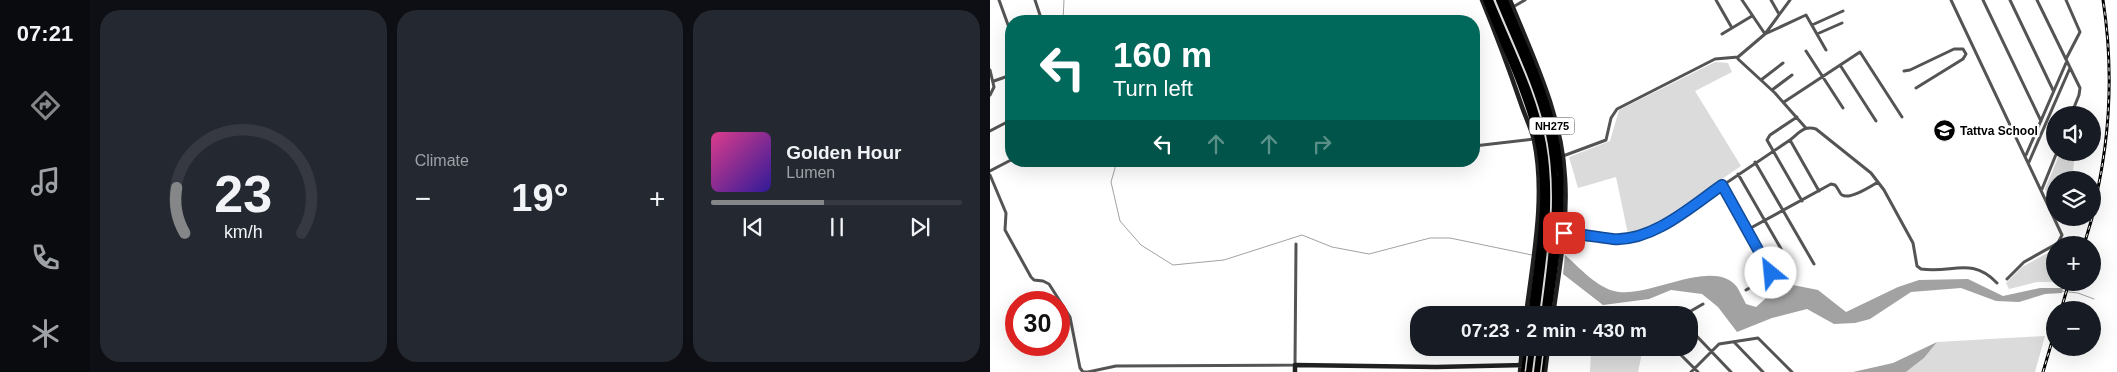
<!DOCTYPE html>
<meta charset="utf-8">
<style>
body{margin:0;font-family:Arial,sans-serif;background:#242831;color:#f1f3f6;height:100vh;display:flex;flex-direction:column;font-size:19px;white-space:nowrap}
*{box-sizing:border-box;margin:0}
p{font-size:16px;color:#9ea1a6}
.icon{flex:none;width:28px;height:28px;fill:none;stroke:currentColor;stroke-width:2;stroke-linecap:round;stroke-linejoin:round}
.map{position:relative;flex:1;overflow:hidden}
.drawer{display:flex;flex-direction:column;gap:10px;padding:10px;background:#0d0f14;width:900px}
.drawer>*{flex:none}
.banner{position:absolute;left:15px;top:15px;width:475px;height:152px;border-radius:20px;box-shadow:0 5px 20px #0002;background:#00695c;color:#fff;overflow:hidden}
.fabs{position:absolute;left:1056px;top:106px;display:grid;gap:10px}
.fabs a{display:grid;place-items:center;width:55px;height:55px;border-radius:50%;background:#171b24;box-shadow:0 5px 20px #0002;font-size:25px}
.speed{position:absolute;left:15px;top:291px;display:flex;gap:10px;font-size:25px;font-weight:700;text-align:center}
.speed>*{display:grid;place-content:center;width:65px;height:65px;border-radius:50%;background:#171b24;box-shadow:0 5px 20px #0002;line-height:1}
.speed .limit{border:8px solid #d22;background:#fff;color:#111}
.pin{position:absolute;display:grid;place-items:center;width:42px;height:42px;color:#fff;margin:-21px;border-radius:10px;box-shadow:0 2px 8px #0006}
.me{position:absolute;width:55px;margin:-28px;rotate:332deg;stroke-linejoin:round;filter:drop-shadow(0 0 4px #0008)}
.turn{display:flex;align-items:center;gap:18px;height:105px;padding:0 25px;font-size:22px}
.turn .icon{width:65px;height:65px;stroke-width:2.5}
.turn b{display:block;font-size:35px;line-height:42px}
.lanes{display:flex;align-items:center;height:48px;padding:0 25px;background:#0003;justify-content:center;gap:25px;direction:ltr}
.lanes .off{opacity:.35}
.big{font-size:38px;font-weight:700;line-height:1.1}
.drawer .tile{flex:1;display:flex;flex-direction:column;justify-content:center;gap:8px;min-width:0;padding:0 18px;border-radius:20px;background:#242831}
.drawer .dial{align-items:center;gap:0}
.dial svg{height:130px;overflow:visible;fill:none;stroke:#363941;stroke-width:7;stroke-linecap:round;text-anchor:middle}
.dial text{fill:#f1f3f6;stroke:none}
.song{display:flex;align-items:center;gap:15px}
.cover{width:60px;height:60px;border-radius:8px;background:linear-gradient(135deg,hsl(330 70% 55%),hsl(250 70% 35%))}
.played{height:5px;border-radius:2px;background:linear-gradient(90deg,#858687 45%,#363941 45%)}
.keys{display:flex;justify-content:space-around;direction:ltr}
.heat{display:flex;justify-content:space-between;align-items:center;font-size:28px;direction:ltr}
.drawer .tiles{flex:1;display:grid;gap:10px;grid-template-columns:repeat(3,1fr)}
.trip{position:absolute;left:420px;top:306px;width:288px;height:50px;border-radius:20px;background:#171b24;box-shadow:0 5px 20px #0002;font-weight:700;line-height:50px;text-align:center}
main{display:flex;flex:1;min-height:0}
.tab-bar{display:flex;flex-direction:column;width:90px;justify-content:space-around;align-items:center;background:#090b0e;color:#9ea1a6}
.tab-bar .icon{width:35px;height:35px}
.tab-bar .on{color:#858687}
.tab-bar b{font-size:22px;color:#f1f3f6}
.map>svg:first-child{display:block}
</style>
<main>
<nav class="tab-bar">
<b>07:21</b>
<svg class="icon on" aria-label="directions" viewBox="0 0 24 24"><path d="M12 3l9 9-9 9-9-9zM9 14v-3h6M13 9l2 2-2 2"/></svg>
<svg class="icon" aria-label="music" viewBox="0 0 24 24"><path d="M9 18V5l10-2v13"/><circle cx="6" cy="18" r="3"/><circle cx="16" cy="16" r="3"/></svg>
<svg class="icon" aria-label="phone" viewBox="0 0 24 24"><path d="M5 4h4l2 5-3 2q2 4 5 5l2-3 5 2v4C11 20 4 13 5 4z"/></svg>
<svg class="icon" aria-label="climate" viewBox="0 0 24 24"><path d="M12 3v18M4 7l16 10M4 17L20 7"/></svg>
</nav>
<section class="drawer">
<div class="tiles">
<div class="tile dial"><svg viewBox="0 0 100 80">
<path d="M14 69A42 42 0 1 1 86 69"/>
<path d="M14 69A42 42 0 0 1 9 41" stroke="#858687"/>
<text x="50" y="56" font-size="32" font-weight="700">23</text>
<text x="50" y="72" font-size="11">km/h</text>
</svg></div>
<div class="tile"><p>Climate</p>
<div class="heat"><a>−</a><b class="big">19°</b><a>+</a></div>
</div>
<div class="tile">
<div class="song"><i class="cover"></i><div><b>Golden Hour</b><p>Lumen</p></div></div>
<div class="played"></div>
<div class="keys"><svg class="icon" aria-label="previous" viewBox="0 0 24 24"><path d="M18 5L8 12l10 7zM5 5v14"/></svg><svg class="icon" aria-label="pause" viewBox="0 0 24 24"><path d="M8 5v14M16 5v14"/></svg><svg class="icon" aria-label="next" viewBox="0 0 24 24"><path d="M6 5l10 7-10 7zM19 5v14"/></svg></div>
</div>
</div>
</section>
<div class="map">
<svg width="1127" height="372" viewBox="0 0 1127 372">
<rect width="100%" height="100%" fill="#fff"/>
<!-- green -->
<path fill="#dbdbdb" d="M725,62L738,63L742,72L705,91L751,166L661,227L638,234L626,177L588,188L579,157L620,141L629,110Z
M1070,153H1085L1082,180H1065V212L1055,189Z
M1065,249V282H1047L1019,289L1016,283L1032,267Z
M1055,336L1045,372H916L934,358L947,342Z
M610,348H653L648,372H600L601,350Z"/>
<!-- water -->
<path fill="#a2a2a2" d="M575,255C589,267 605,286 624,291C657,300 723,256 747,287C750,292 753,298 756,304L766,307L793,283L828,290L856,312L908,287L929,280L978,279L1013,296L1050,288H1073L1072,293L1055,294L1029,302L1006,301L971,288L921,292L880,319L865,323L844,324L817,309L782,318L747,332L728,307L712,294L681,290L659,299L613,305L573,274Z
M947,342L934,358L916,372H863L903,363Z"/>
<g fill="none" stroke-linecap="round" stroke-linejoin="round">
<!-- stream -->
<path stroke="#a2a2a2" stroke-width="1" d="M73,21L74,0
M125,161V168L121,182L130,221L151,245L183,265L234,260L312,235L342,247L379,254L440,238H460L542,255
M1071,291L1088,293L1104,299"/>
<defs>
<path id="highway" d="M496,0C513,44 536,90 547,136C561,195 548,256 541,315
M500,0C519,47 544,94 553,144C563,200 553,258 546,315
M509,0C526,42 547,84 558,129C572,191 562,253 554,315
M515,0C536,51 562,104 569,159C575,211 565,264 558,315
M534,372L537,348
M551,372L554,348"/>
</defs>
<!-- highway casing -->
<use href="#highway" stroke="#dbdbdb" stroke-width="9"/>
<!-- street -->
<path stroke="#545454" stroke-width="3" d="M9,0L21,33
M45,0L52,21
M726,0L742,28
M752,0L775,34L816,15L836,50
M781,0L789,14
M800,0L775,34L748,57V59L785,93L815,127
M961,0L1072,235L1068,243L1034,262L1017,279
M993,0L1051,121
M1020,0L1063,90
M1047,0L1090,88L1089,95L1081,115
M1076,0L1090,32L1076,59
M523,7L535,0
M822,25L853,11
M732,34L762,16
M827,34L852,23
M816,51L853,108
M850,65L886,121
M0,70L4,87L0,95
M914,71L920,70L964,49H973L976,54L973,59L926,88
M771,80L793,63
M4,81L21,75
M782,90L802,75
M794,102L870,52L912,117
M807,117L780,135L777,140L812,201
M0,131L21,120
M800,140L829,191
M484,146L544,139
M1036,155L1076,63
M573,156L616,140L621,118L627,109L725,59L748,57
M765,162L824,264
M1039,162L1080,68
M0,171L21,160
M748,174L794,254
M0,175L16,213L15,230L41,277L44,280L53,281L59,284L80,317L90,368L93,372H97
M732,185L781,271L780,276L756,290
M1052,189L1067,152
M757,230L841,184L845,185C848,188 850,194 852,195C860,200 881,186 888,182
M574,233L602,235L624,239L651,234L671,227L800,140C809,133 814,125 826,129L881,173L894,190L923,243L927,266L931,269C962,274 981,256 1007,283
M684,314L686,315
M694,315L713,304
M699,328L741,372
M744,342L773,372
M684,348L708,372
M98,372L126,366L305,365L306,244
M701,372L729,344L768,338L802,372"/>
<!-- secondary -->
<path stroke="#212121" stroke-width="4.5" d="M492,0C506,34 519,69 531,104C535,116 541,128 544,140C556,197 543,258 536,315
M520,0C543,57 572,115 575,178C578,224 569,270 563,315
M305,372V365L446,367L535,365L555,367
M530,372L532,348
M555,372L558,348"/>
<!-- highway -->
<use href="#highway" stroke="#000" stroke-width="6"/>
<defs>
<path id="rail" d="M1102,214C1120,144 1124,71 1113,0
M1094,245L1102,218
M1071,310L1079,282
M1053,372L1065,331"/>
</defs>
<!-- rail casing -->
<use href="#rail" stroke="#000" stroke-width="3"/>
<!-- rail -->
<use href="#rail" stroke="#fff" stroke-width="1" stroke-dasharray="4" stroke-linecap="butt"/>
<defs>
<path id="highway-bridge" d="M539,372L542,348
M547,372L550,348"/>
</defs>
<!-- highway-bridge casing -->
<use href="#highway-bridge" stroke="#dbdbdb" stroke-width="9" stroke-linecap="butt"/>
<!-- highway-bridge -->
<use href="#highway-bridge" stroke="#000" stroke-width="6"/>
</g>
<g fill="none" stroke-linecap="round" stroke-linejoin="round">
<defs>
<path id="route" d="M574,233C591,234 607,237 623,239C662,242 702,206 732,185L781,273"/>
</defs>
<!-- route casing -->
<use href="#route" stroke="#114b97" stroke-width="12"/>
<!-- route -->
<use href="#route" stroke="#1a73e8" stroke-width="9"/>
</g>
<!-- icons -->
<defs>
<symbol id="school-disc" viewBox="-11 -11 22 22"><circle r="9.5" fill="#000" stroke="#fff"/><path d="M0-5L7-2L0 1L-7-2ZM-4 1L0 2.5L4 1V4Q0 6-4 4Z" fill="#fff"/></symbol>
</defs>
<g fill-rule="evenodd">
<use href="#school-disc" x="942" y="118" width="25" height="25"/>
</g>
<g text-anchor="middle" stroke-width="5" stroke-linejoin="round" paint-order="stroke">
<!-- shield labels -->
<rect fill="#fff" stroke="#4c4c4c" stroke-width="1" x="539.5" y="117.5" width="45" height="17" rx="4"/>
<g font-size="11" font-weight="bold" fill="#000">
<text x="562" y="130">NH275</text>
</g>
<!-- poi labels -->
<g font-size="12" font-weight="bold" fill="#000" stroke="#fff" text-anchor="start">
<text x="970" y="135">Tattva School</text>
</g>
</g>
</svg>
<div class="fabs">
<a><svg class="icon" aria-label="sound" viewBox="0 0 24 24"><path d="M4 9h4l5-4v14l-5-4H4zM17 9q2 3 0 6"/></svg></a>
<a><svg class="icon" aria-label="layers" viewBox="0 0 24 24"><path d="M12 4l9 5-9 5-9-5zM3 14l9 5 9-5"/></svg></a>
<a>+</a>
<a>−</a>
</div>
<div class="speed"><div class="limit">30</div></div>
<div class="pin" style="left:574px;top:233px;background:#d93025"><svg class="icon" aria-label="arrive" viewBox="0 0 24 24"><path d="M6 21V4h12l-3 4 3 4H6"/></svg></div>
<svg class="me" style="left:781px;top:273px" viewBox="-20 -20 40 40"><circle r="19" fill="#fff"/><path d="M0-13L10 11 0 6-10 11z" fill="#1a73e8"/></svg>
<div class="trip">07:23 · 2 min · 430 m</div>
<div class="banner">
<div class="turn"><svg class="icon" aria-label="left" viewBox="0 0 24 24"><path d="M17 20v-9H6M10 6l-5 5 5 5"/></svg><div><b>160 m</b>Turn left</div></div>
<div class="lanes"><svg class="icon" aria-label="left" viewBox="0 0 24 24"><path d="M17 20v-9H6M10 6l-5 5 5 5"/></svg><svg class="icon off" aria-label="ahead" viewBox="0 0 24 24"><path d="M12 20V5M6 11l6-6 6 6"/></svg><svg class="icon off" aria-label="ahead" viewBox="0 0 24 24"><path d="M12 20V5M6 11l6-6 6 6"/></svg><svg class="icon off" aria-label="right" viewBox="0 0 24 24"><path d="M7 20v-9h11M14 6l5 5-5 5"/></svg></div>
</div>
</div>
</main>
